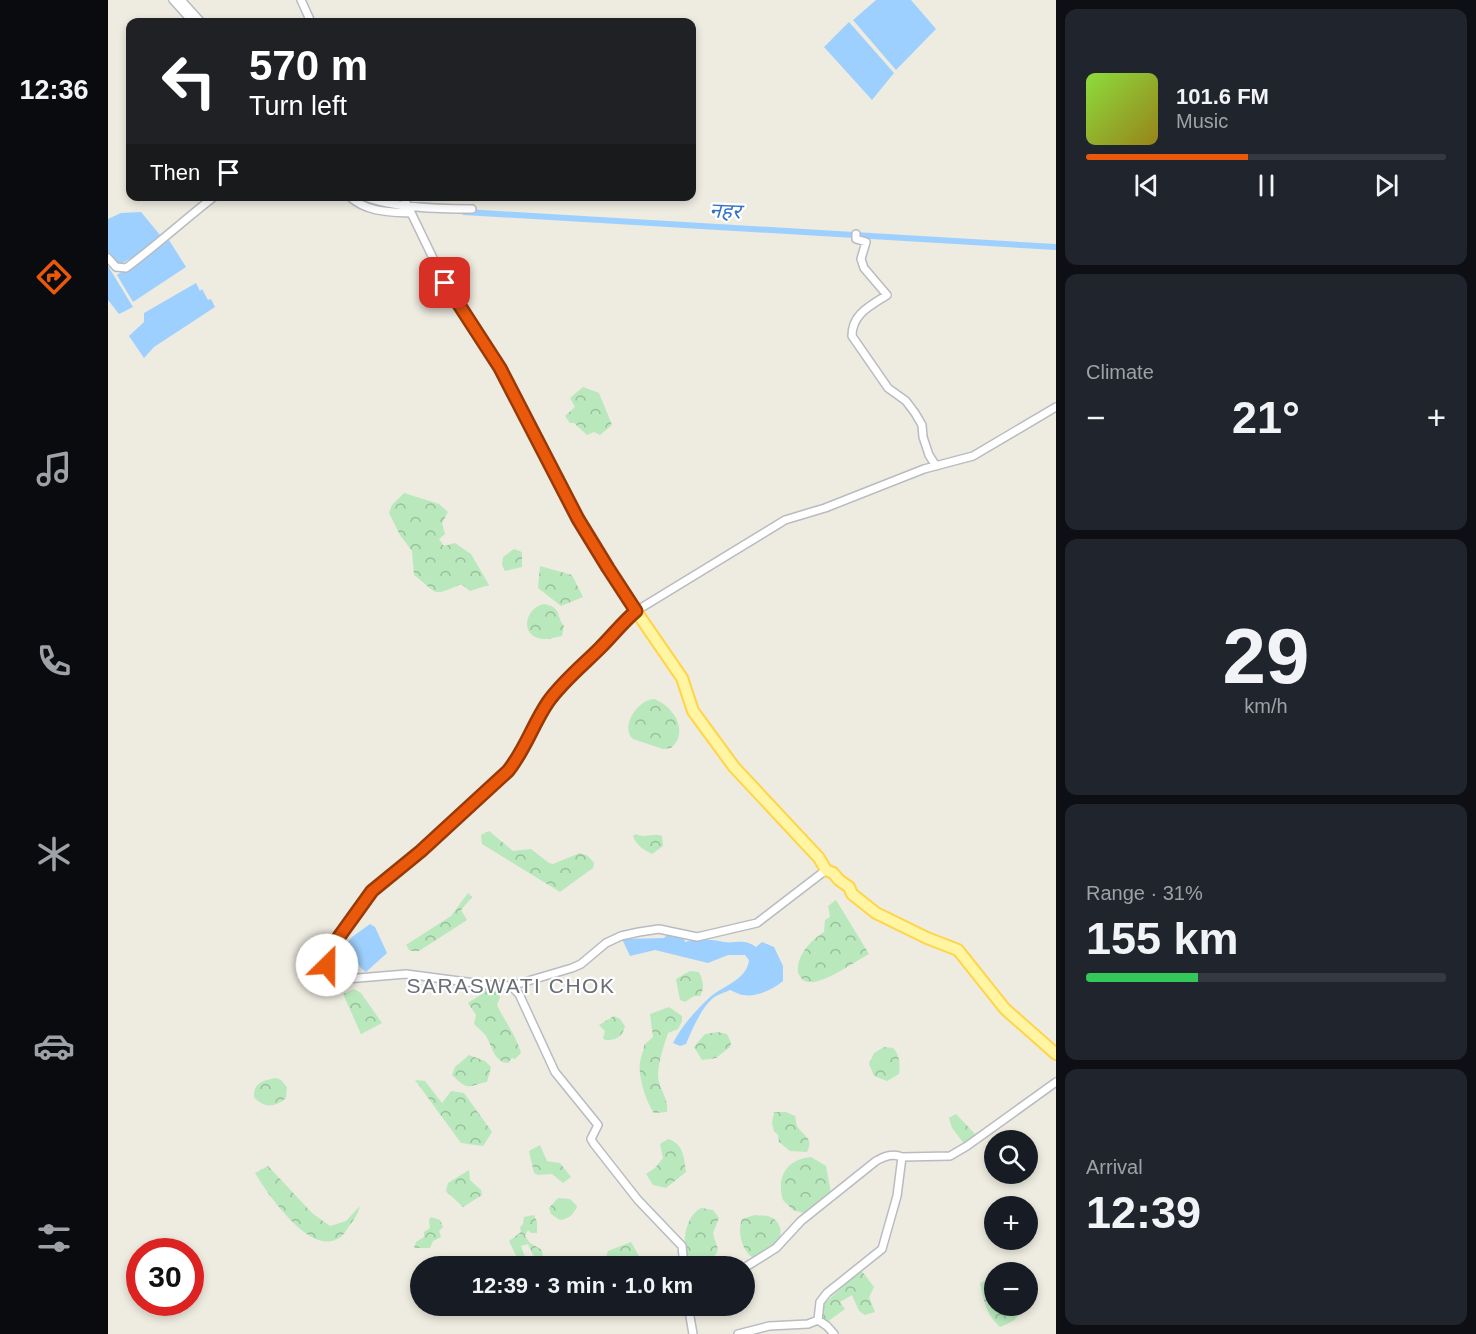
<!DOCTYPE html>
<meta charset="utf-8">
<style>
body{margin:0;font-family:Helvetica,"Noto Sans Devanagari",sans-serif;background:#20242c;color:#f1f3f6;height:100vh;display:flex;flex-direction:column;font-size:22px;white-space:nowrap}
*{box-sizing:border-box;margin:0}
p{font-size:20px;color:#9ea1a6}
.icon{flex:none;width:33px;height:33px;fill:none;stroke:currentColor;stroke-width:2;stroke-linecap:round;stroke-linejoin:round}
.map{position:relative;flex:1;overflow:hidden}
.drawer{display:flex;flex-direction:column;gap:9px;padding:9px;background:#0d0f14;width:420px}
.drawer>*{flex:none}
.banner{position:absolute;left:18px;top:18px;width:570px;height:183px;border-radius:12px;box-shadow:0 3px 9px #0003;background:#202124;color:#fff;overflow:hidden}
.buttons{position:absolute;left:876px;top:1130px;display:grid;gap:12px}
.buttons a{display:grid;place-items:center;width:54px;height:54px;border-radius:50%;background:#171b24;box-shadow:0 3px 9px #0003;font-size:30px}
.speed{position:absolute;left:18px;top:1238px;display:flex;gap:12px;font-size:30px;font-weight:700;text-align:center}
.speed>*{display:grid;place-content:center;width:78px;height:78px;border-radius:50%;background:#171b24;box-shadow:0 3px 9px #0003;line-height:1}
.speed .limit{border:9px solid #d22;background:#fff;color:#111}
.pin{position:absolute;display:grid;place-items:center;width:51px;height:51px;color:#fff;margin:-26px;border-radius:12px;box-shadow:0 3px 9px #0006}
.me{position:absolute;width:66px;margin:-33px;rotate:23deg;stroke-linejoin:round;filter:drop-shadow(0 0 4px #0008)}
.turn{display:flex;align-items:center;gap:21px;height:126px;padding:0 24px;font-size:27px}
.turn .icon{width:78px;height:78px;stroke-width:2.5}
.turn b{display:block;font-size:42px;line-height:51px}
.then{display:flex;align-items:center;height:57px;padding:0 24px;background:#0003;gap:12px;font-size:22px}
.big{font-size:45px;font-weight:700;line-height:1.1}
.drawer .card{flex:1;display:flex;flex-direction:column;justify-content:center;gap:9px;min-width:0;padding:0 21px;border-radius:12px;background:#20242c}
.drawer .dial{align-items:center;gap:0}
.dial b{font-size:78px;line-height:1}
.song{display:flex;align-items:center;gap:18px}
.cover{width:72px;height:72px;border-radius:9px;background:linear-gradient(135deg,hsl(90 70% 55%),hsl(50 70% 35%))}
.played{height:6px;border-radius:3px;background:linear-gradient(90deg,#ea580c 45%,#363941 45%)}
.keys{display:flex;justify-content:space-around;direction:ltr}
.heat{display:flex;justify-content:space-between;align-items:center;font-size:33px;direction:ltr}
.charge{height:9px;border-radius:4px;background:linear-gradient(90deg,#34c759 31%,#363941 0)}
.trip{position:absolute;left:302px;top:1256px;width:345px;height:60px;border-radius:30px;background:#171b24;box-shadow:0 3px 9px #0003;font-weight:700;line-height:60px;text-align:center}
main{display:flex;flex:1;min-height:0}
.menu{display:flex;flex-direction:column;width:108px;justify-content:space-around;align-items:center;background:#090b0e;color:#9ea1a6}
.menu .icon{width:42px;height:42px}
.menu .current{color:#ea580c}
.menu b{font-size:27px;color:#f1f3f6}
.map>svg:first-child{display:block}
</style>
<main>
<nav class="menu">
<b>12:36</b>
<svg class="icon current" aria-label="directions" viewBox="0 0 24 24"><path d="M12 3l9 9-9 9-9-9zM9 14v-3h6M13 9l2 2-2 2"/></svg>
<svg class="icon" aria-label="music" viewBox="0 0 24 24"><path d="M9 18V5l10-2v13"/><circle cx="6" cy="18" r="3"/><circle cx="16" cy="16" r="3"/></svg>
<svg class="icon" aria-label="phone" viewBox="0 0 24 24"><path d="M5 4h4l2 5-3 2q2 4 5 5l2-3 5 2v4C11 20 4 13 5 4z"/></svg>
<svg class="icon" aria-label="climate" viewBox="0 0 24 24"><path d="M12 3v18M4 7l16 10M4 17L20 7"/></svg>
<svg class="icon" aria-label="car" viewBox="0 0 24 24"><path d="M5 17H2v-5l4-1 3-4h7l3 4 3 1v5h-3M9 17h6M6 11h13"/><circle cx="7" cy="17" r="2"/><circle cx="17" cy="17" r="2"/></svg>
<svg class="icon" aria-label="filters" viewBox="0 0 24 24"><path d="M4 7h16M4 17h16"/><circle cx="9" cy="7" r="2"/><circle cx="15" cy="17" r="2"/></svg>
</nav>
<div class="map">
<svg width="948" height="1334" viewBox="0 0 948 1334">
<defs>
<pattern id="forest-crowns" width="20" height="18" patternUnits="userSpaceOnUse" patternTransform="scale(1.5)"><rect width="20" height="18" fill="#b9e8bc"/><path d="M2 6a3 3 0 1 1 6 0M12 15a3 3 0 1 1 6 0" fill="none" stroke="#99bf9c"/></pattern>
</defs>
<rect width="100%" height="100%" fill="#eeebe0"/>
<!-- forest -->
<path fill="url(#forest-crowns)" d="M475,387L491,393L504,425L492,435L486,432L479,435L466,423H462L457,416L467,407L462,398Z
M296,493L331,504L340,512L334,523L337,534L331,539L336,546L347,543L363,554L381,585L362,591L353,584C323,598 330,593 306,575L304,551L292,535L281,513L284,505Z
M406,549L414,552V567L397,571L394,565L395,557Z
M432,566L464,575L475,597L453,606L430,588Z
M436,604C454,607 448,617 456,626L454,636C447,637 438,641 430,638C411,632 419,607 436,604Z
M546,699C565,706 582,731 563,748L555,749L525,739C512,727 529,700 546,699Z
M381,831L405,851L423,849L441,863L445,864L472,853L480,856L486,863L485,868L452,892L374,844L373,835Z
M528,834C537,839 545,832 554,836L555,846L544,854C536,850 528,845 525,836Z
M360,893L364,897L353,910L359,920L311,951H302L298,945L343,916Z
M728,900L761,954C748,961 716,984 701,982C695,982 693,978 690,973C688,956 702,941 716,932L717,920L722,917L720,906Z
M582,971L591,972C595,980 597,988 592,996H586L577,1002L572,1000L568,979Z
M376,985L390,986L392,997L389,1005C397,1022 408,1035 413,1053L407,1059L404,1058L400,1063C386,1062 384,1046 378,1036C375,1032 370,1028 366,1024L368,1015L360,1003L372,995L365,990L373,989Z
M246,989L253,993L274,1023L253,1034L235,994Z
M561,1007L574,1016V1021L570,1029L560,1033C556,1045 550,1062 550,1075C550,1088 561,1098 559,1112L546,1113C538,1102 528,1072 533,1058C534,1053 536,1051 536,1045L545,1037L542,1014Z
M506,1016L512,1019L517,1026C514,1038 508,1040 497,1040L495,1038L497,1031L491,1025Z
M610,1032L619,1034L623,1043L622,1047L608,1058L594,1060L586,1047L597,1034Z
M776,1047L785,1048C792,1055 792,1064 791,1074L779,1081L766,1076L761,1064L766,1053Z
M361,1055L377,1061L383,1067L379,1082C358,1086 362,1092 344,1075L347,1067Z
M168,1078L173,1080L179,1087L178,1098C167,1108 155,1108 146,1097C145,1083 156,1080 168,1078Z
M307,1080L317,1081L334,1103L343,1091L356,1093L384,1132L375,1146L353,1143Z
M666,1112H678L687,1116C688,1118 688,1125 689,1126C696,1137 706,1138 699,1152L682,1151L671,1142L670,1135L666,1131L664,1123Z
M848,1114L869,1136L857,1145L844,1128L841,1118Z
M560,1139C576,1144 576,1158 578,1172L558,1188L545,1185L538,1174L547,1168L555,1158L552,1144Z
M432,1145L439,1161L452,1163L463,1177L455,1183L444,1174L430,1175L426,1173L421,1151Z
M703,1157L718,1166L723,1193L698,1214L685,1210L675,1200C668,1177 679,1159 703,1157Z
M160,1166L204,1213L222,1226L238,1221L252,1206C250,1214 246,1220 241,1226C237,1233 233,1239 224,1241C197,1248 159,1193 147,1173Z
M361,1170L362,1180L373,1190L374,1195L355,1207L338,1191L340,1183Z
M450,1198L462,1199L469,1206C465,1215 462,1218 452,1220L443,1214L441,1208Z
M593,1208L605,1210L611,1218L605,1233C608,1248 616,1250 600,1261C573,1281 568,1221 593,1208Z
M426,1215L429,1222V1233H423L420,1230L417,1236L422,1243L434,1250L435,1257L431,1260L425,1255L420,1244L413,1246L417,1257L411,1262L401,1241L413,1232L412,1227L415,1224L416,1217Z
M647,1215C651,1216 658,1215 662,1217C674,1221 676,1237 667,1245C661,1250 652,1254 645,1258C634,1251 629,1232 634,1219Z
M323,1217L332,1220L335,1227L331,1231L333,1237L325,1241L322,1248H306L308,1242L316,1237V1232L322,1228L321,1220Z
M523,1242C528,1249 530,1257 536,1262V1266H495L500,1251Z
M753,1270L766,1287L761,1297L767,1312L757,1315L751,1311L744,1295L732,1302L737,1309L719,1322L713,1317L717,1303Z
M882,1278L886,1279V1305H912C912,1320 904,1322 892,1327C878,1314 876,1301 872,1283Z"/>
<!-- water -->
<path fill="#9ed0ff" d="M768,0H803L828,29L788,70L745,20Z
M741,22L786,73L764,100L716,47Z
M33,212L52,235C44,247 26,256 13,264L7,263L0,256V219L13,213Z
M61,240L78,267L25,302L9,275Z
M0,266L25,307L11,314L0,300Z
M88,283L92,291L94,289L100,300L103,299L107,307L46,347L36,358L21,336L36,322V313Z
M262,924L267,927L279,953L258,972C249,966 240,953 240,942L244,937Z
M559,935L576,939L577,942C596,938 597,939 616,942C628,944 635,938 648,947L654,942L666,947L675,966V981C664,990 646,999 631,994C628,993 625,991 622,990C616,993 610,994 605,998C593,1008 584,1030 578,1044L572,1046L565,1043C573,1027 588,1010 601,998C614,986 639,980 641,960L637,955H620L600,963L547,950L522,956L514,939L556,938Z"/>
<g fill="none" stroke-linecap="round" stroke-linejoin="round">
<!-- canal -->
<path stroke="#9ed0ff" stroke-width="6" d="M250,196L258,203L283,207
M356,212L948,247"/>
<defs>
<path id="street" d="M65,0L85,22
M73,0L93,22
M193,0L203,22
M241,196C258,212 280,212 302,213
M255,196C285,208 331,209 364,209
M295,196L337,283L392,368L470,519L500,568L528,611
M748,234V239L758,242L753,259L756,268L779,295C762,306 744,314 744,336L780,388L798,401L807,413L814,425L815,437L821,455L828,466
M0,258L8,267L18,268C49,245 76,220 107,196
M718,870L649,923L589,937L551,929L531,932L513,936L498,943L473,964L464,968L403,986L382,985L298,974L226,980L219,965L228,941L264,891L313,851L400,771C417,750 425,724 440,702C454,683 473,667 489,651C503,638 513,623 528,611L677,520L717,508L816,469L865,456L948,407
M403,986L411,994L447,1072L490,1125L483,1139L486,1144L530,1200L574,1246L576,1266
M636,1268L668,1248L693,1221L768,1161C777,1156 785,1153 794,1157
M580,1305L585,1334
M710,1320L719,1326L726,1334
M630,1334L661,1326L700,1324L710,1320L712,1302L719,1293L774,1249L789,1196L794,1157L842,1156L859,1146L948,1082"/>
<path id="primary" d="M528,611L574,678L585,711L626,767L711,858L718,870L725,873L731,880L741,887L744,894L768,913L819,938L850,950L897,1009L948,1054"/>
</defs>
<!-- street casing -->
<use href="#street" stroke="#b8bbc1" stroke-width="10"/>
<!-- primary casing -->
<use href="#primary" stroke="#ffd547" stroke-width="14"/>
<!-- street -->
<use href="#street" stroke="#fff" stroke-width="7"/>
<!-- primary -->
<use href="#primary" stroke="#fff5a3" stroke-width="10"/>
</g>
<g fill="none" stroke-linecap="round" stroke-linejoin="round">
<defs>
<path id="route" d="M219,965L228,941L264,891L313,851L400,771C417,750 425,724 440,702C454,682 475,665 492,648C505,635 515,622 528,611L500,568L470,519L392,368L337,283"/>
</defs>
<!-- route casing -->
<use href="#route" stroke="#983908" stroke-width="15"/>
<!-- route -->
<use href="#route" stroke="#ea580c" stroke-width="10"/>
</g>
<g text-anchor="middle" stroke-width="4.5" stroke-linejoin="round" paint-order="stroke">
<!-- water labels -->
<g font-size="21" font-style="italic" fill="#3473c5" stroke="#fff">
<text transform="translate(617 211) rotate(3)" y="7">नहर</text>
</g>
<!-- neighbourhood labels -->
<g font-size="21" letter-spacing="1.5" fill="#6a6f75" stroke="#fff">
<text x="403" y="993">SARASWATI CHOK</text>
</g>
</g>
</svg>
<div class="buttons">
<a><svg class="icon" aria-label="search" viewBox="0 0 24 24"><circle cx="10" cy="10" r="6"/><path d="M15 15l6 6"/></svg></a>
<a>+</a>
<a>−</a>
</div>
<div class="speed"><div class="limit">30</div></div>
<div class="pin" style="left:337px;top:283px;background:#d93025"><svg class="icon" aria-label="arrive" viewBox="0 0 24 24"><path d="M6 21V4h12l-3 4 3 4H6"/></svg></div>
<svg class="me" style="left:219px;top:965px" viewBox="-20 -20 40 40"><circle r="19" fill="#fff"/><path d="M0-13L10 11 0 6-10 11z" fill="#ea580c"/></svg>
<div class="trip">12:39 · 3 min · 1.0 km</div>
<div class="banner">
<div class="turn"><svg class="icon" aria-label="left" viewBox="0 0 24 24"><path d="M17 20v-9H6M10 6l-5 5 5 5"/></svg><div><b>570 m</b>Turn left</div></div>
<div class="then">Then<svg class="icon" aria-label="arrive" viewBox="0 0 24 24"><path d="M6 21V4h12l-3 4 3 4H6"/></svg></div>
</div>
</div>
<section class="drawer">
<div class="card">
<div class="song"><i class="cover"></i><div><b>101.6 FM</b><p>Music</p></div></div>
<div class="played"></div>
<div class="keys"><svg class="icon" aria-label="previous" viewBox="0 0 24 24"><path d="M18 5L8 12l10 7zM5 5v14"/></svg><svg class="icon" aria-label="pause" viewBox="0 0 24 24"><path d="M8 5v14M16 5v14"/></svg><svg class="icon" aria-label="next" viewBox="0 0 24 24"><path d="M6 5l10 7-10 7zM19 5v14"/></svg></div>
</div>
<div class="card"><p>Climate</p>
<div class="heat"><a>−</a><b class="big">21°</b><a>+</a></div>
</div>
<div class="card dial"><b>29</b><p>km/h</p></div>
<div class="card"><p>Range · 31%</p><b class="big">155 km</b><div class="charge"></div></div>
<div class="card"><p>Arrival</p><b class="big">12:39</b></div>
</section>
</main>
